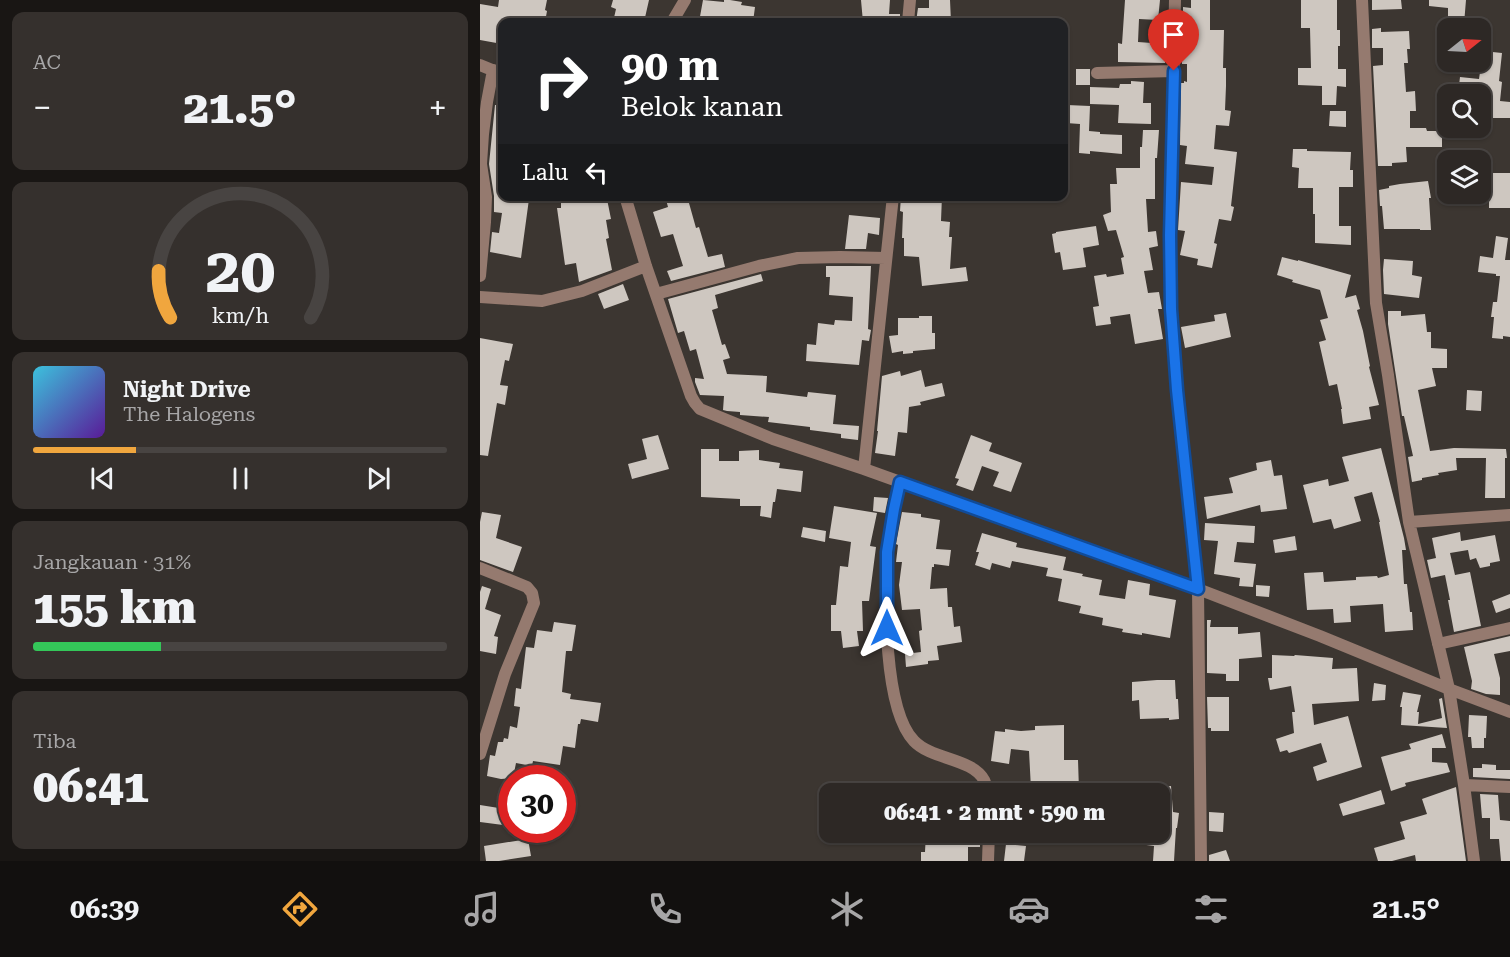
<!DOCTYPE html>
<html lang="id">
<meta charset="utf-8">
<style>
body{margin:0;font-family:"Roboto Serif",serif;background:#35302d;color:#f1f3f6;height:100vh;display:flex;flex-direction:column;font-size:22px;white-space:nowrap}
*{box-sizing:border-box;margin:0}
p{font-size:20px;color:#a7a6a7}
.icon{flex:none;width:33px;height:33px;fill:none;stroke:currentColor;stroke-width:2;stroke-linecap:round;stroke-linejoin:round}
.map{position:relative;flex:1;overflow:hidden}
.drawer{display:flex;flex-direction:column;gap:12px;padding:12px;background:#191614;width:480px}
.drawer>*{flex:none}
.guide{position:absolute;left:18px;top:18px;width:570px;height:183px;border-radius:12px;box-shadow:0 2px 4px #0004,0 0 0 2px #484442;background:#202124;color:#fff;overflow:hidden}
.needle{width:39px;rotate:72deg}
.tools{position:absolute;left:957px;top:18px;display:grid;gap:12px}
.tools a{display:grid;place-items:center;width:54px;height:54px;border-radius:12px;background:#2d2825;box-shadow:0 2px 4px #0004,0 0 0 2px #484442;font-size:30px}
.speed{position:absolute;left:18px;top:765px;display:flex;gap:12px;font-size:30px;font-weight:700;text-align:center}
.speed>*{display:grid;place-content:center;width:78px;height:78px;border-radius:50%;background:#2d2825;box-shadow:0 2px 4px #0004,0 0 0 2px #484442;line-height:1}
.speed .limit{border:9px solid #d22;background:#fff;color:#111}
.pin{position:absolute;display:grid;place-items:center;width:51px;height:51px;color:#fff;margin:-62px -26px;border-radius:50% 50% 50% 0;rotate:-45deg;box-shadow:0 0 6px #0007}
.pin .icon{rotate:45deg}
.me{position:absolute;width:66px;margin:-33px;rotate:0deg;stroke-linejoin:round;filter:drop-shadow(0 0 4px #0008)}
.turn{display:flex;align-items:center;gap:21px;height:126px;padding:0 24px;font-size:27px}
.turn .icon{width:78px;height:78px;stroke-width:2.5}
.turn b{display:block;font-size:42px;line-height:51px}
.then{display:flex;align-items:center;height:57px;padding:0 24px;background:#0003;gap:12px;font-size:22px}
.big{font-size:45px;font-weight:800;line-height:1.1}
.drawer .tile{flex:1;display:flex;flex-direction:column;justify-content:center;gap:9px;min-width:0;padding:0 21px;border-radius:12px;background:#35302d}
.drawer .dial{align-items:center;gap:0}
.dial svg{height:156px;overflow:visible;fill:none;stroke:#484442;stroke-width:7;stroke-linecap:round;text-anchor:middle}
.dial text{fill:#f1f3f6;stroke:none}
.song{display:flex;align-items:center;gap:18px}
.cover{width:72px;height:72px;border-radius:9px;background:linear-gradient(135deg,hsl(190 70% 55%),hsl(270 70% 35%))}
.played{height:6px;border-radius:3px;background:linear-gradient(90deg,#f0a63e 25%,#484442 25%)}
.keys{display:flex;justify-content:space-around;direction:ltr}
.heat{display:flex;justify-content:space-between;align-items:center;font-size:33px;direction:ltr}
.charge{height:9px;border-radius:4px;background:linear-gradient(90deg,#34c759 31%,#484442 0)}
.trip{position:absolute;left:339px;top:783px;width:351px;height:60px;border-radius:12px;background:#2d2825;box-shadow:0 2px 4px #0004,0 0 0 2px #484442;font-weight:800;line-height:60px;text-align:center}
.dock{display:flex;height:96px;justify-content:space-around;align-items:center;background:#12100f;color:#a7a6a7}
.dock .icon{width:42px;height:42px}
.dock .current{color:#f0a63e}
.dock b{font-size:27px;color:#f1f3f6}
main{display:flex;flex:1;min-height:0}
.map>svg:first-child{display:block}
</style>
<main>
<section class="drawer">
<div class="tile"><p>AC</p>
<div class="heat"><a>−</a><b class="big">21.5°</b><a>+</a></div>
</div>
<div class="tile dial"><svg viewBox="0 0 100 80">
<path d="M14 69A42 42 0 1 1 86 69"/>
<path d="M14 69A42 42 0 0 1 8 45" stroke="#f0a63e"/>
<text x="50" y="56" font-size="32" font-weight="700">20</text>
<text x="50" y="72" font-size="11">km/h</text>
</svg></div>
<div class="tile">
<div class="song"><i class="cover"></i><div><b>Night Drive</b><p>The Halogens</p></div></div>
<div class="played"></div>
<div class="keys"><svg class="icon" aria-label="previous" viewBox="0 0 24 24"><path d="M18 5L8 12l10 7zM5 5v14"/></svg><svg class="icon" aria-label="pause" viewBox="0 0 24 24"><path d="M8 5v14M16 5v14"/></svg><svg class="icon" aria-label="next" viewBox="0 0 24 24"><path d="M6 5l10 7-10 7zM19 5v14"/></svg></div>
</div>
<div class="tile"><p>Jangkauan · 31%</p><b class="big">155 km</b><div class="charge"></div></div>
<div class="tile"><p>Tiba</p><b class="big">06:41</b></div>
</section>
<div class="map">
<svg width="1030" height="861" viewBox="0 0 1030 861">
<rect width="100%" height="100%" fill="#3c3631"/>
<!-- building -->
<path fill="#cec7c0" d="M19,0H67L65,10L67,11L65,22H54L39,20L38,22H22V44L0,40V4L18,7Z
M133,0H169L164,22H133L136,9L131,7Z
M223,0L244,2V0H250L262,2L261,5L275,7L273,22H219Z
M381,0H410L409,14H420V22H383Z
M449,0H470L471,22H436L438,8H449Z
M645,0H680L678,20L659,19L658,42L685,44V63L638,62V43L642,44Z
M711,0H730V30H744L743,68H746V86L745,110L751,111L749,126L736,125L734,149L757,152L751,206L754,207L751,221L739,219L734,243L737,244L732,268L717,265L718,259L700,255L705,231L698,230L701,182L732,185L734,167L705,164L707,146L700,145L701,83H704V81L707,82V64H702V46H708V24H703V7L711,8Z
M821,0H857V30H860V46H858V69H866V87L857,86L856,105H842V86L818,85V68H831L830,28H821Z
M892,0H921L922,9L892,10Z
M949,0H986L984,24H968V8L949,6Z
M901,28V32L929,31L930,49H927L928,63H924L926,92L935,91L936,111H930V128H946L947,131H962V147H926L927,162L912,163V166H898L893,66L903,65V48H892V29Z
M1003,51L1022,53L1019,81L1022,82L1020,101L1030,102V118H1006V97H1000V94H978L980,77L999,79Z
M596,69H610V85H596Z
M651,81L664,82L663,103H671V124L638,123L639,105L610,104V87L639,88L640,84H651Z
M15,105H18L17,112H22V196L49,199L41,258L10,252L12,232L19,233L22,213L14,212V196L9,164Z
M587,105L610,106L609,131L620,132V134L642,135V154L610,151V154L599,153L600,124L586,123Z
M850,111H866V127L849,126Z
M663,130H679L677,158H675V199H666L668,232L676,231L678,246L669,248L673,270L664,271L668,293L679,292L682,309H678L683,339L655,344L650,314L630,317L631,324L616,326L613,307L619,306L614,276L626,274L627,277L644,274L641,258L644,257L636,230L628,231L623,215L631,212L630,184H637L636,168H660V147H662Z
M813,149H827V151L871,152L870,170H873V187H859V226H871V245L835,243V214H833V188H818L819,168L812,167Z
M1009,173H1030V208H1009Z
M948,181L951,198H949L951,230H940V229H904L902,206H900L899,190L909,188V186L920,184Z
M81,196H121V200L127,199L131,219L126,220L129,238L126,239L132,270L99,282L96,263L85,265L77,208H81Z
M185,196H207L216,228L219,227L228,257L242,254L245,267L191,281L187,271L203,266L193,234L181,237L173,212L188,207Z
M421,196H462L461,221L470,222L469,237H472L470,269L486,267L488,281L442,286L439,257L424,256V238H422L423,212L420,211Z
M369,215L400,218L399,235L388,233L386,249H365Z
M616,226L619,245L603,248L606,267L583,270L580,252L575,253L572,234L576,233V232Z
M1016,236L1028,238L1025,260H1030V337L1023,336V339L1012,338L1014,317H1011L1013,302H1017L1020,276H1016V274L998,272L1000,256L1013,258Z
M802,257L818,261V260L871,275L865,298L876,295L880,309L877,310L883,331L890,366L889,367L899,405L889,407L891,419L863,424L861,409H862L857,384L849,386L839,342L846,340L840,320L848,318L840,290L812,282L813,280L797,275Z
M904,259L933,261L932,275L942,277L939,298L904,294L903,270Z
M346,266H391L388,329L391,330L389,341L382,340L379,365L326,361L327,344L336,345L338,323L354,325L355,320L372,321L373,297L349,295L350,277H346Z
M281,274L283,281L235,295L238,308L232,310L242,345L245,344L250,358L243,360L247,374L287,376L286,392L327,397L328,392L356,395L353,424L379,426L378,440L361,438V434L330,430V427L288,422L289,417L260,415V412L247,411L243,410L244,396L220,395L215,382V378L224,379L216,349L210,351L204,331L198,333L188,299Z
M143,284L149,300L124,309L118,294Z
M908,311H921V316L945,314L947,332H951V348L967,349V368H952L956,386L938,390L950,451L974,448L1026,449L1027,458H1025V498H1005L1006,458H976L977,470L958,473L959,475L942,478V480L932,482L928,457L933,456L924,416H922L908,324Z
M746,313L751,337L705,348L701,327L735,321L734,315Z
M439,316H452V333H455V349L433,351V353L423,354V351L412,353L409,336L418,335V318H439Z
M0,338L33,344L29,361L25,360L20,385L28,386L25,405L17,403L8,456L0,455Z
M441,370L445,387L462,383L465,396L440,402L441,405L429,407L427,433L418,432L415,456L395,453L398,431H397L402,376L420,371L421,376Z
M987,390L1002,391L1001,411L986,410Z
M178,435L189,469L152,479L148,464L167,459L162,439Z
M491,435L512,443L509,451L542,463L531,492L513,486L519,472L502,466L493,491L476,485L479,479L475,478Z
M901,448L924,538L926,550H922L924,584H927L930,612H932L933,630L905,632L903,604L870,606L871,622L854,623L853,609L827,610L824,573L843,572L844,582L876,580V577L897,576L898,578L909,575L899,522H900L892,492L874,497L881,521L854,529L851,519L833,523L823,485L848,479L849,486L869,481L862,457Z
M221,449H239V461H259V451L279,450V460L300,463L299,468L323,471L321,492L297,489L295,502H293L291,518L280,516L281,506H260V499L221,497Z
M791,460L794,476L802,475L807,509L781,512L780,505L727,519L724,497L753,493L749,478L777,470L776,463Z
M394,497L408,498L405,513L393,511Z
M354,506L397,513L390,546L396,547L389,601H382L383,631H377L379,646L363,648L361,631H351V605H356L360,566L368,567L371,542L349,538Z
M2,512L21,515L16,538L42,547L33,572L0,560V522Z
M422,512L441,514V517L460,520L456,549L471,550L469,566L454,564V567H452L450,589L467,588L468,607H472L474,627L480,626L482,642L457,646L459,660L448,661V664L426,667L425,654L441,652L439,631L442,630L440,609L422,610L419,585L422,562H416L418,545L416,544Z
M725,523L775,526L774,543L757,542L754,562L776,564L773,587L759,586L760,578L734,574L738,541L724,540Z
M323,527L346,531L345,542L321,537Z
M980,532L981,541L1015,535L1020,561L1010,563V566L1000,568L996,558L990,560L988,550L970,553L975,575L990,572L1001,626L974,632L968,600H970L965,575L951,578L947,560L956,558L952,538Z
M502,533L537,543L536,547L586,557L583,570L603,574L602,576L622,580L619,595L645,599L648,580L670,584L669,595L696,600L690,638L662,633V635L642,632L643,629L622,625L623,618L599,613L601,606L578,601L582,579L566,576L568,568L532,561L530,568L512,563L510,570L495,565L499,552H496Z
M815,536L817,550L795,553L793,540Z
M776,585L790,586L789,597L776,596Z
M2,586L11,589L5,609L21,615L14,636L18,637L16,654L0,651V592Z
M1030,594V608L1016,613L1012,601Z
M727,620H731L730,627H758V634L780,632L782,657L759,659V681H746V674L727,673Z
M74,622L96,625L92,651H86L82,692L91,694L90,699L121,703L118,722L101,719L100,724H98L95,748L83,746L80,765L53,761L52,766L36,763L33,778L21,779L7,776L10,755L15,756L18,742H23L24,738L28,739L30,726L37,728L40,707L34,706L36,688L41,689L46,647L54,648L57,630L72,632Z
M1030,636V651L1014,654L1020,678V695L1006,694L991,689L992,681L984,647Z
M792,655L814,656L815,655L853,658L852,669L877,668L879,701L832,704L834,725L868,716L882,767L837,781L833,767L847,762L841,743L809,753L807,750L800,752L796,739L814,733L812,712H815L811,686L790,690L788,678H792Z
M677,680H695L696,699H698L699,719L689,720V718L660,719L659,700L652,701V682Z
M894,683L906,685L905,700L892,701Z
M923,692L941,695L937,712H939L938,724L962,718L959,699L962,698L967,728L921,725L922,707H920Z
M727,697H749V731H731V728H728Z
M989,715L1007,716L1006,738H1004V748H992L991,737H988Z
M584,725V760H598L599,790L583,791V788L551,789L549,751L531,749L529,764L511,761L515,731L525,732V729L541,731L555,730V726Z
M962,734L966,748H952V762L967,763L970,772L925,783L926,786L911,791L901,757L931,749L929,744Z
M1002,764L1016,765V770H1030V779L993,777V768H1002Z
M691,786L693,812L699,813L697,828H696L694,861H673L674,846L651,843L652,832H680V787Z
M976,787L986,861H936L935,855L912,861H898L894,848L925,839L920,822L947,814L942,799Z
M901,790L905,804L863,816L859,804Z
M1000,794L1018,795L1020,820L1030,821V861H1021L1019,839H1010V818H1002Z
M0,805L25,809L23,825L0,822Z
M729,812L744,813L743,832L729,831Z
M446,832H500V847H488V861H441V852H445Z
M48,839L51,856L19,861H6L4,846Z
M526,844L546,846L544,861H524Z
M746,850L750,861H729V855Z"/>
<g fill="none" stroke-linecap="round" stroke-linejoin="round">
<!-- street -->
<path stroke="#957a6f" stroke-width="12" d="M695,0L690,235L691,309L697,390L718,589L721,861
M882,0L896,303L908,375L929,522L969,689L984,785L994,861
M192,22L205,0
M428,22L430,0
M0,65L22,74
M617,73L694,71
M145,196L166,266L211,396L215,403L220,409L293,439L384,469L718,589L840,636L969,689L1030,712
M0,276L5,222L6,197L1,164L3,134L7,102L13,70
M176,294L279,266L318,258L360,257L406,258
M0,297L62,301L102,291L166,266
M384,469L413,196
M420,482C415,505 409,530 407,554C405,597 403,709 434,741C452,760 492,758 504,780C506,784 507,790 508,794
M929,522L1030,515
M0,568L47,587L52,593L54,603L25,674L0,754
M958,644L1030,628
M984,785L1030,787
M508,861L509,832"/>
</g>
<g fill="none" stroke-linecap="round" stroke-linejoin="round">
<defs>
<path id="route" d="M407,628V552L414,509L420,482L718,589L697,390L691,309L690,235L694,71"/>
</defs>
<!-- route casing -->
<use href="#route" stroke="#114b97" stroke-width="15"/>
<!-- route -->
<use href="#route" stroke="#1a73e8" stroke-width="10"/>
</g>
</svg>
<div class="tools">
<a><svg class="needle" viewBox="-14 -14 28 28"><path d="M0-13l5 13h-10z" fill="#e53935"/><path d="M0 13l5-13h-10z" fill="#a7a6a7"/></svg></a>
<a><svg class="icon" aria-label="search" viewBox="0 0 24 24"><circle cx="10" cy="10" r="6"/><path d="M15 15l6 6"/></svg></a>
<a><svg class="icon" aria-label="layers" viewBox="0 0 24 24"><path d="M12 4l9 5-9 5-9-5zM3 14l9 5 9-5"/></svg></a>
</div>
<div class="speed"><div class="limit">30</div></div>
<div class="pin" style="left:694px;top:71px;background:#d93025"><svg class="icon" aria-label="arrive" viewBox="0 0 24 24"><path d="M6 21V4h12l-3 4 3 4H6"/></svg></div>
<svg class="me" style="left:407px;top:628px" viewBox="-20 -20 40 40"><path d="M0-17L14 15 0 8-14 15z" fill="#1a73e8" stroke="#fff" stroke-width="4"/></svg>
<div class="trip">06:41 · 2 mnt · 590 m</div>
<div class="guide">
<div class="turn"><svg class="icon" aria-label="right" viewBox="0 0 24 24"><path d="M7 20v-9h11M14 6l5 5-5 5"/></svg><div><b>90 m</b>Belok kanan</div></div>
<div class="then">Lalu<svg class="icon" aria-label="left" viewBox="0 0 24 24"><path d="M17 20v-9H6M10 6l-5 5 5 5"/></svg></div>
</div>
</div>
</main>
<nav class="dock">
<b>06:39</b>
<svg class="icon current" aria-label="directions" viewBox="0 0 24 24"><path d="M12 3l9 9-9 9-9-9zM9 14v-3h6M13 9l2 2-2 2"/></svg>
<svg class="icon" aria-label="music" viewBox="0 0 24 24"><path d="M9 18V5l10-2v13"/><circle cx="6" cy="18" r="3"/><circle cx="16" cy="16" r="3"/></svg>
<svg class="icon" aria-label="phone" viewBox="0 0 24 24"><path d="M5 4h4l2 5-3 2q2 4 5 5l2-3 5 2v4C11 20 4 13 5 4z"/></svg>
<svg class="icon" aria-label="climate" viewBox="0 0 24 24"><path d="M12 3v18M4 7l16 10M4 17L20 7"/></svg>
<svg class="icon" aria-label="car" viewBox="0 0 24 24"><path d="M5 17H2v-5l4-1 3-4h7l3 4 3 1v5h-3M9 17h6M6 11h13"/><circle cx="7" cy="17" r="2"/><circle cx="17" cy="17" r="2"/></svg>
<svg class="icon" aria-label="filters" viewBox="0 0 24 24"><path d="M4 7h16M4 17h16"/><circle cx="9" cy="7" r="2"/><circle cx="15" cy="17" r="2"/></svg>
<b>21.5°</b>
</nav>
